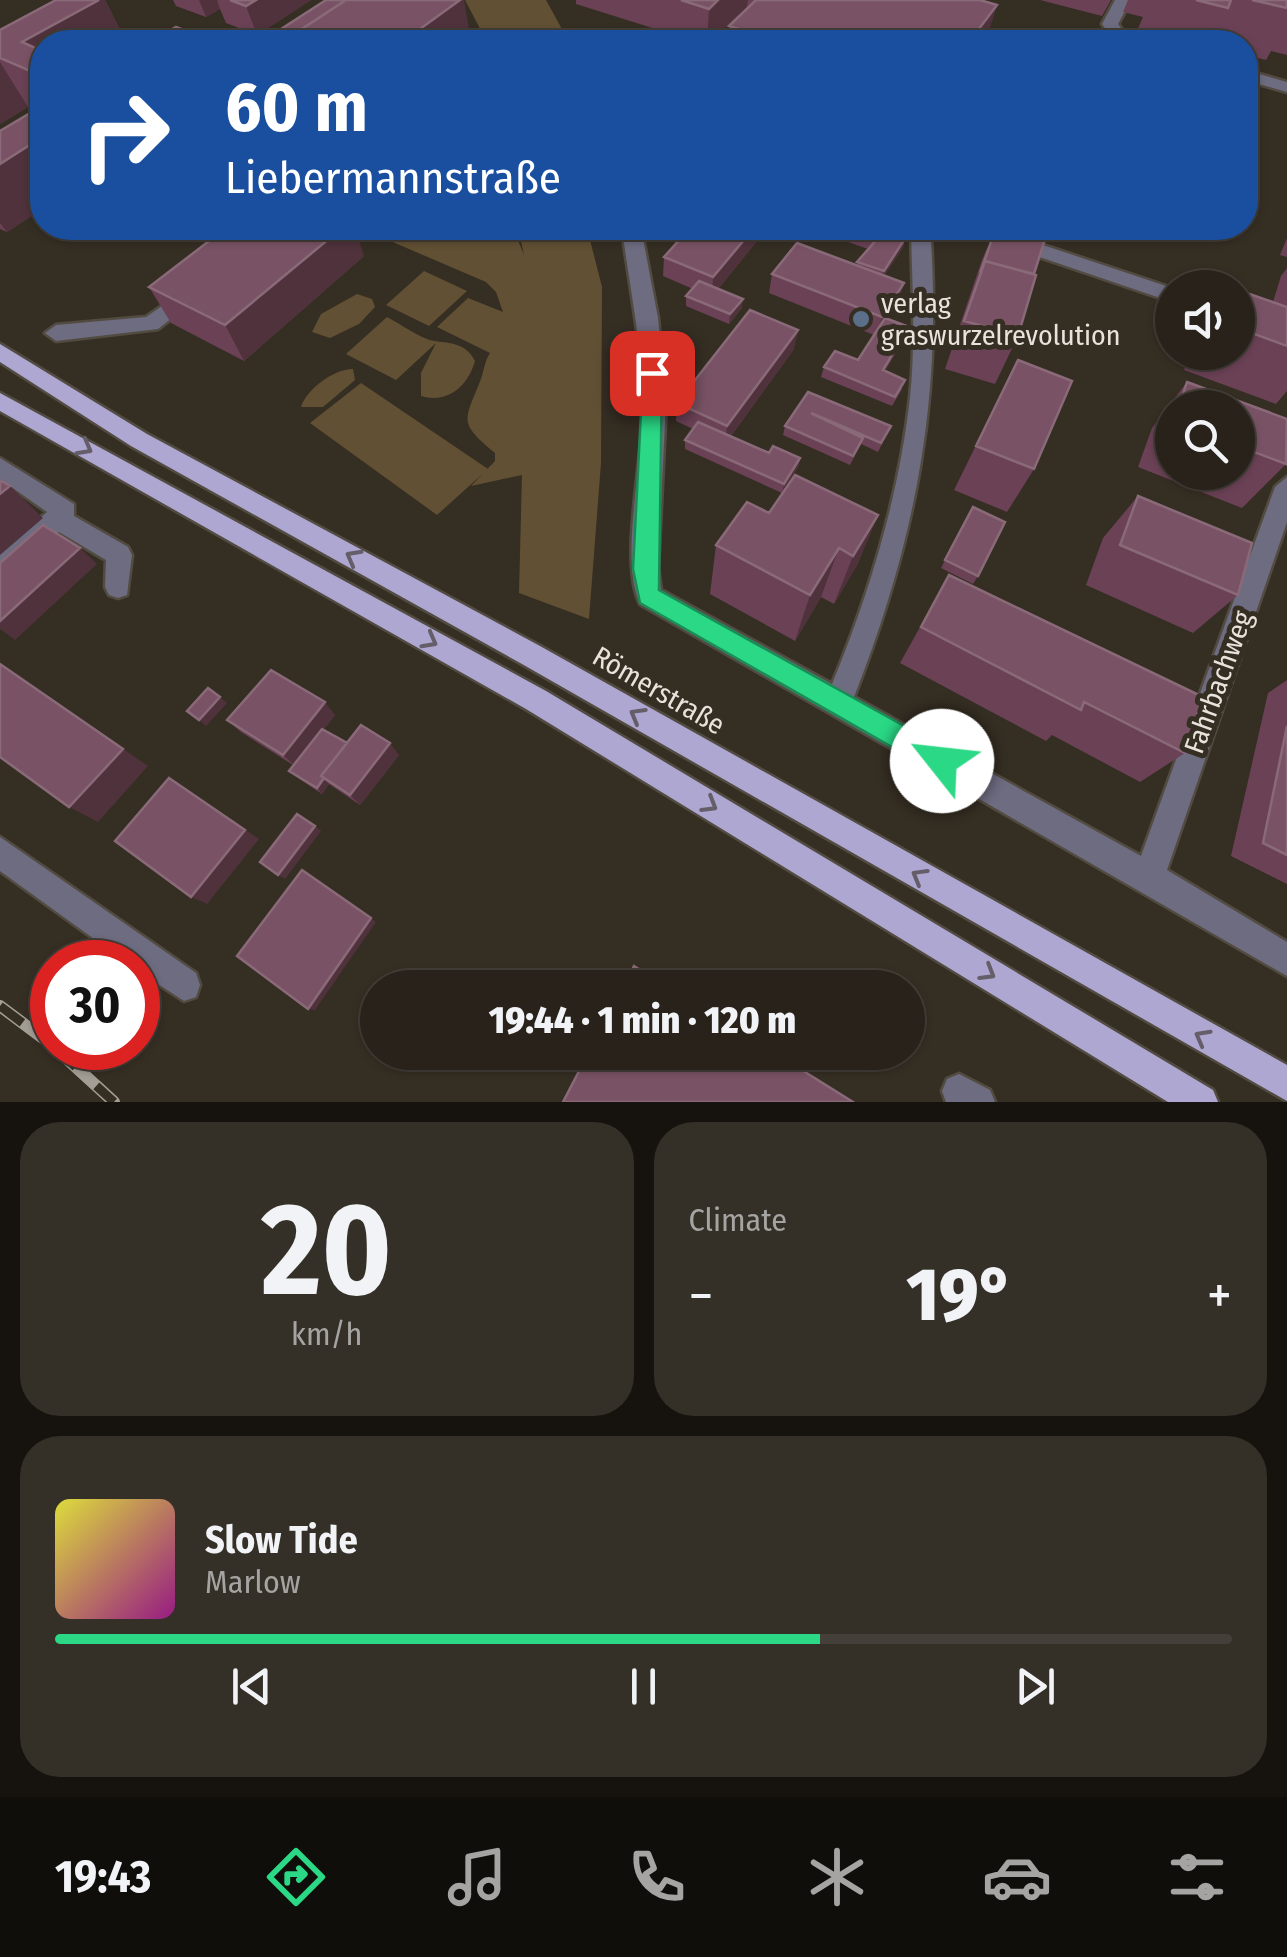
<!DOCTYPE html>
<meta charset="utf-8">
<style>
body{margin:0;font-family:"Fira Sans Condensed",sans-serif;background:#342f27;color:#f1f3f6;height:100vh;display:flex;flex-direction:column;font-size:38px;white-space:nowrap}
*{box-sizing:border-box;margin:0}
p{font-size:32px;color:#a5a4a2}
.icon{flex:none;width:55px;height:55px;fill:none;stroke:currentColor;stroke-width:2;stroke-linecap:round;stroke-linejoin:round}
.map{position:relative;height:1102px;overflow:hidden}
.details{display:flex;flex-direction:column;gap:20px;padding:20px;background:#16130e;flex:1}
.details>*{flex:none}
.hud{position:absolute;left:30px;top:30px;width:1228px;height:210px;border-radius:40px;box-shadow:0 2px 8px #0004,0 0 0 2px #443f39;background:#1a4fa0;color:#fff;overflow:hidden}
.tools{position:absolute;left:1155px;top:270px;display:grid;gap:20px}
.tools a{display:grid;place-items:center;width:100px;height:100px;border-radius:50%;background:#28221a;box-shadow:0 2px 8px #0004,0 0 0 2px #443f39;font-size:50px}
.speed{position:absolute;left:30px;top:940px;display:flex;gap:20px;font-size:50px;font-weight:700;text-align:center}
.speed>*{display:grid;place-content:center;width:130px;height:130px;border-radius:50%;background:#28221a;box-shadow:0 2px 8px #0004,0 0 0 2px #443f39;line-height:1}
.speed .limit{border:15px solid #d22;background:#fff;color:#111}
.pin{position:absolute;display:grid;place-items:center;width:85px;height:85px;color:#fff;margin:-42px;border-radius:20px;box-shadow:0 5px 15px #0006}
.me{position:absolute;width:110px;margin:-55px;rotate:299deg;stroke-linejoin:round;filter:drop-shadow(0 0 8px #0008)}
.turn{display:flex;align-items:center;gap:35px;height:210px;padding:0 30px;font-size:45px}
.turn .icon{width:130px;height:130px;stroke-width:2.5}
.turn b{display:block;font-size:70px;line-height:85px}
.big{font-size:75px;font-weight:800;line-height:1.1}
.details .tile{flex:1;display:flex;flex-direction:column;justify-content:center;gap:15px;min-width:0;padding:0 35px;border-radius:40px;background:#342f27}
.details .dial{align-items:center;gap:0}
.dial b{font-size:130px;line-height:1}
.song{display:flex;align-items:center;gap:30px}
.cover{width:120px;height:120px;border-radius:15px;background:linear-gradient(135deg,hsl(60 70% 55%),hsl(310 70% 35%))}
.played{height:10px;border-radius:5px;background:linear-gradient(90deg,#2ad885 65%,#443f39 65%)}
.keys{display:flex;justify-content:space-around;direction:ltr}
.heat{display:flex;justify-content:space-between;align-items:center;font-size:55px;direction:ltr}
.details .tiles{flex:1;display:grid;gap:20px;grid-template-columns:1fr 1fr}
.tile:last-child{grid-column:span 2}
.trip{position:absolute;left:360px;top:970px;width:565px;height:100px;border-radius:50px;background:#28221a;box-shadow:0 2px 8px #0004,0 0 0 2px #443f39;font-weight:800;line-height:100px;text-align:center}
.tab-bar{display:flex;height:160px;justify-content:space-around;align-items:center;background:#100e0a;color:#a5a4a2}
.tab-bar .icon{width:70px;height:70px}
.tab-bar .current{color:#2ad885}
.tab-bar b{font-size:45px;color:#f1f3f6}
.map>svg:first-child{display:block}
</style>
<div class="map">
<svg width="1287" height="1102" viewBox="0 0 1287 1102">
<rect width="100%" height="100%" fill="#352e23"/>
<!-- green -->
<path fill="#625034" d="M465,0H546L569,42H487Z
M360,228H513L524,255L518,228H587L602,287L601,463L589,619L519,593L522,475L471,486L495,461V453C460,423 463,423 479,384C484,373 484,362 490,353L437,327L468,298L503,312L496,292L486,282Z
M424,271L467,291L429,326L386,305Z
M357,294L372,299L375,307L359,324L330,338L312,332L321,314Z
M387,317C401,324 419,338 434,341C447,343 466,342 475,361C468,386 448,404 421,396V373L436,343L396,380L346,354Z
M353,369L355,380L323,407H301C306,390 333,369 353,369Z
M361,383L488,469L437,515L310,423Z"/>
<g fill="none" stroke-linecap="round" stroke-linejoin="round">
<defs>
<path id="minor" d="M1115,0H1131L1118,24L1131,42H1115L1102,24Z
M1245,70L1287,82V92L1245,80Z
M622,228H641L658,318L666,401L658,569L661,590L832,684C870,592 899,496 910,397C916,341 912,284 911,228H930C943,397 916,539 854,697L1141,856L1275,487L1287,477V522L1167,870L1287,942V976L640,604C618,558 646,451 643,396C641,339 629,284 622,228Z
M963,228H992L1172,288V302L966,232Z
M192,285L202,292L199,297L158,329L56,341L45,333L56,325L146,317Z
M0,458L74,504V516L128,547L132,555L127,595L118,598L109,595L105,587L106,560L59,532L9,577L0,580V553L47,512L0,479Z
M0,837L196,973L200,985L196,997L184,1001L138,971V962H126L0,871Z
M959,1074L990,1090L995,1102H946L942,1091L947,1079Z"/>
<path id="major" d="M0,344L147,434L540,646L1287,1065V1101L522,664L131,446L0,362Z
M0,393L546,691L1213,1090L1218,1102H1168L526,709L0,411Z"/>
</defs>
<!-- minor casing -->
<use href="#minor" stroke="#524b41" stroke-width="5"/>
<!-- major casing -->
<use href="#major" stroke="#524b41" stroke-width="5"/>
<!-- minor -->
<use href="#minor" fill="#6e6c81" fill-rule="evenodd"/>
<!-- major -->
<use href="#major" fill="#ada7d2" fill-rule="evenodd"/>
<defs>
<path id="rail" d="M0,1006L52,1045
M55,1048L114,1102"/>
</defs>
<!-- rail casing -->
<use href="#rail" stroke="#a49f96" stroke-width="12"/>
<!-- rail -->
<use href="#rail" stroke="#352e23" stroke-width="9" stroke-dasharray="28" stroke-linecap="butt"/>
</g>
<!-- wall -->
<path fill="#6b4156" fill-rule="evenodd" d="M56,0H105L126,42H42V209L7,232L0,229V131L35,110L28,107L0,124V30Z
M173,0H311L257,35L226,23L220,9L206,17L176,6Z
M576,0H980L997,5L988,33L981,42H728L729,26L749,7H747L710,42H697L576,4Z
M1040,0H1111L1102,16Z
M1128,0H1287V55L1271,51L1266,60L1245,55V42H1143L1133,40L1143,17L1123,12Z
M808,228H891L889,231L906,237L903,247L884,276L904,283L898,303L888,319L909,327L905,337L885,371L902,389L892,406L821,377L824,367L858,360L874,335L769,293L772,274L856,265L857,262L868,249Z
M996,228L1034,274L1018,336L995,384L945,369L982,260Z
M1287,238V257L1280,255Z
M757,241L718,289L742,308L729,324L686,306V296L693,289L663,276L664,257Z
M364,256L244,361L171,323L149,287Z
M1287,268V391L1276,404L1184,370L1191,352H1238V290L1273,302L1281,276Z
M794,349L731,436L769,453L800,458L798,467L782,493L685,449V440L693,429L676,421L677,403Z
M1018,360L1034,469L1007,512L954,490Z
M1187,382L1287,419L1286,464L1242,508L1138,467L1152,428ZM1172,408H1238V472H1172Z
M785,426H891L878,452L861,444L850,465L783,435Z
M1138,496L1238,595L1193,633L1086,585L1103,538Z
M973,507L978,576L973,584L941,568Z
M769,513L878,515L857,565L834,604L821,597L795,641L710,594L716,545Z
M949,575L1185,753L1140,782L1052,735L1046,741L900,663Z
M1287,680V884L1231,856L1268,693Z
M335,715L324,729L347,743L399,755L360,805L329,784L322,794L295,776L289,771L293,765L241,732L227,720Z"/>
<!-- shaded-wall -->
<path fill="#50323c" d="M99,0H105L126,42H42V76L22,42Z
M199,0H217L220,9L206,17Z
M256,0H311L257,35L246,6Z
M460,0H464L470,34L459,42H402Z
M718,0H748L747,7L710,42H707L709,9Z
M997,5L988,33L981,42H969Z
M0,62L28,107L0,124Z
M42,137V209L7,232L0,223V164Z
M342,228H355L364,256L244,361L225,325Z
M754,228H758L757,241L712,296L713,277Z
M906,237L903,247L881,281L884,271Z
M904,283L898,303L876,336L882,317Z
M743,299L742,308L729,324L730,314Z
M909,327L905,337L879,380L883,370Z
M798,330L794,349L725,444L727,426Z
M800,458L798,467L782,493L784,484Z
M10,486L43,518L0,555V494Z
M878,515L857,565L834,604L853,556Z
M80,548L97,564L15,640L0,629V621Z
M839,548L821,597L795,641L810,595Z
M0,664L148,766L98,822L69,807Z
M220,697L227,703L206,726L199,720Z
M325,702L335,715L295,766L283,755Z
M390,743L399,755L360,805L350,795Z
M169,778L259,839L207,904L191,897Z
M324,779L329,784L322,794L317,788Z
M315,826L321,831L285,879L278,875Z
M302,870L376,922L315,1010L308,1009Z"/>
<!-- building -->
<path fill="#795365" stroke="#8a6a78" stroke-width="2.5" d="M56,0H99L22,42L42,51V76L0,58V30Z
M230,0H256L246,6Z
M326,0H346L282,42H261Z
M346,0H460L402,42H282Z
M681,0H718L709,9Z
M756,0H980L997,5L969,42H750L758,35L729,26Z
M1196,0H1231L1228,8Z
M1252,0H1287V8Z
M176,27L204,38L196,42H150Z
M42,106V137L0,164V131Z
M226,228H342L225,325L149,287Z
M690,228H754L713,277L664,257Z
M867,228H883L879,232Z
M996,228H1013L1046,236L1034,274L985,261L980,273Z
M885,230L906,237L884,271L857,262Z
M797,243L904,283L882,317L772,274Z
M985,261L1036,275L1018,336L964,321Z
M699,281L743,299L730,314L686,296Z
M1238,290L1287,307V346L1238,328Z
M750,310L798,330L727,426L677,403Z
M885,318L909,327L883,370L905,380L895,397L824,367L835,351L858,360Z
M1018,360L1072,381L1034,469L976,446Z
M1187,382L1287,419L1286,464L1238,446V408H1178Z
M808,392L891,426L881,443L811,413L863,438L853,456L785,426Z
M698,422L769,453L773,446L800,458L784,484L685,440Z
M795,475L878,515L853,556L839,548L810,595L716,545L747,502L769,513Z
M0,480L10,486L0,494Z
M1138,496L1252,543L1238,595L1120,545Z
M973,507L1005,522L978,576L945,560Z
M43,525L80,548L0,621V563Z
M949,575L1203,697L1185,753L1084,702L1081,710L921,627Z
M0,664L123,749L69,807L0,757Z
M271,670L325,702L283,755L227,720Z
M208,688L220,697L199,720L187,711Z
M361,725L390,743L350,795L321,776Z
M1287,726V855L1263,843Z
M322,729L347,743L321,776L324,778L317,788L289,771Z
M169,778L245,830L191,897L115,841Z
M297,814L315,826L278,875L260,862Z
M302,870L371,918L308,1009L237,956Z
M634,966L669,988H623Z
M589,1052H773L853,1102H563Z"/>
<!-- one-way arrows -->
<defs><path id="oneway-chevron" d="M-2-3.5L2.5 0L-2 3.5" fill="none" stroke-width="1.6" stroke-linecap="round" stroke-linejoin="round" transform="scale(2.5)"/></defs>
<g stroke="#655e69">
<use href="#oneway-chevron" transform="translate(85 448) rotate(29)"/>
<use href="#oneway-chevron" transform="translate(353 557) rotate(-151)"/>
<use href="#oneway-chevron" transform="translate(430 641) rotate(29)"/>
<use href="#oneway-chevron" transform="translate(637 715) rotate(-150)"/>
<use href="#oneway-chevron" transform="translate(710 805) rotate(31)"/>
<use href="#oneway-chevron" transform="translate(919 876) rotate(-150)"/>
<use href="#oneway-chevron" transform="translate(988 973) rotate(31)"/>
<use href="#oneway-chevron" transform="translate(1202 1037) rotate(-151)"/>
</g>
<!-- route -->
<path fill="#2ad885" stroke="#1b8c56" stroke-width="2.5" d="M652,366L662,373L659,590L951,752L955,761L951,770L942,774L932,770L640,603L633,569L643,373Z"/>
<!-- markers -->
<circle fill="#5c6f8a" stroke="#352e23" stroke-width="4" cx="861" cy="319" r="10"/>
<g text-anchor="middle" stroke-width="10" stroke-linejoin="round" paint-order="stroke">
<!-- poi labels -->
<g font-size="28" fill="#e8e4dd" stroke="#352e23" text-anchor="start">
<text x="881" y="313">verlag<tspan x="881" dy="32">graswurzelrevolution</tspan></text>
</g>
<!-- street labels -->
<g font-size="28" fill="#e8e4dd" stroke="#352e23">
<text transform="translate(1218 682) rotate(-70)" y="10">Fahrbachweg</text>
<text transform="translate(659 690) rotate(30)" y="10">Römerstraße</text>
</g>
</g>
</svg>
<div class="tools">
<a><svg class="icon" aria-label="sound" viewBox="0 0 24 24"><path d="M4 9h4l5-4v14l-5-4H4zM17 9q2 3 0 6"/></svg></a>
<a><svg class="icon" aria-label="search" viewBox="0 0 24 24"><circle cx="10" cy="10" r="6"/><path d="M15 15l6 6"/></svg></a>
</div>
<div class="speed"><div class="limit">30</div></div>
<div class="pin" style="left:652px;top:373px;background:#d93025"><svg class="icon" aria-label="arrive" viewBox="0 0 24 24"><path d="M6 21V4h12l-3 4 3 4H6"/></svg></div>
<svg class="me" style="left:942px;top:761px" viewBox="-20 -20 40 40"><circle r="19" fill="#fff"/><path d="M0-13L10 11 0 6-10 11z" fill="#2ad885"/></svg>
<div class="trip">19:44 · 1 min · 120 m</div>
<div class="hud">
<div class="turn"><svg class="icon" aria-label="right" viewBox="0 0 24 24"><path d="M7 20v-9h11M14 6l5 5-5 5"/></svg><div><b>60 m</b>Liebermannstraße</div></div>
</div>
</div>
<section class="details">
<div class="tiles">
<div class="tile dial"><b>20</b><p>km/h</p></div>
<div class="tile"><p>Climate</p>
<div class="heat"><a>−</a><b class="big">19°</b><a>+</a></div>
</div>
<div class="tile">
<div class="song"><i class="cover"></i><div><b>Slow Tide</b><p>Marlow</p></div></div>
<div class="played"></div>
<div class="keys"><svg class="icon" aria-label="previous" viewBox="0 0 24 24"><path d="M18 5L8 12l10 7zM5 5v14"/></svg><svg class="icon" aria-label="pause" viewBox="0 0 24 24"><path d="M8 5v14M16 5v14"/></svg><svg class="icon" aria-label="next" viewBox="0 0 24 24"><path d="M6 5l10 7-10 7zM19 5v14"/></svg></div>
</div>
</div>
</section>
<nav class="tab-bar">
<b>19:43</b>
<svg class="icon current" aria-label="directions" viewBox="0 0 24 24"><path d="M12 3l9 9-9 9-9-9zM9 14v-3h6M13 9l2 2-2 2"/></svg>
<svg class="icon" aria-label="music" viewBox="0 0 24 24"><path d="M9 18V5l10-2v13"/><circle cx="6" cy="18" r="3"/><circle cx="16" cy="16" r="3"/></svg>
<svg class="icon" aria-label="phone" viewBox="0 0 24 24"><path d="M5 4h4l2 5-3 2q2 4 5 5l2-3 5 2v4C11 20 4 13 5 4z"/></svg>
<svg class="icon" aria-label="climate" viewBox="0 0 24 24"><path d="M12 3v18M4 7l16 10M4 17L20 7"/></svg>
<svg class="icon" aria-label="car" viewBox="0 0 24 24"><path d="M5 17H2v-5l4-1 3-4h7l3 4 3 1v5h-3M9 17h6M6 11h13"/><circle cx="7" cy="17" r="2"/><circle cx="17" cy="17" r="2"/></svg>
<svg class="icon" aria-label="filters" viewBox="0 0 24 24"><path d="M4 7h16M4 17h16"/><circle cx="9" cy="7" r="2"/><circle cx="15" cy="17" r="2"/></svg>
</nav>
